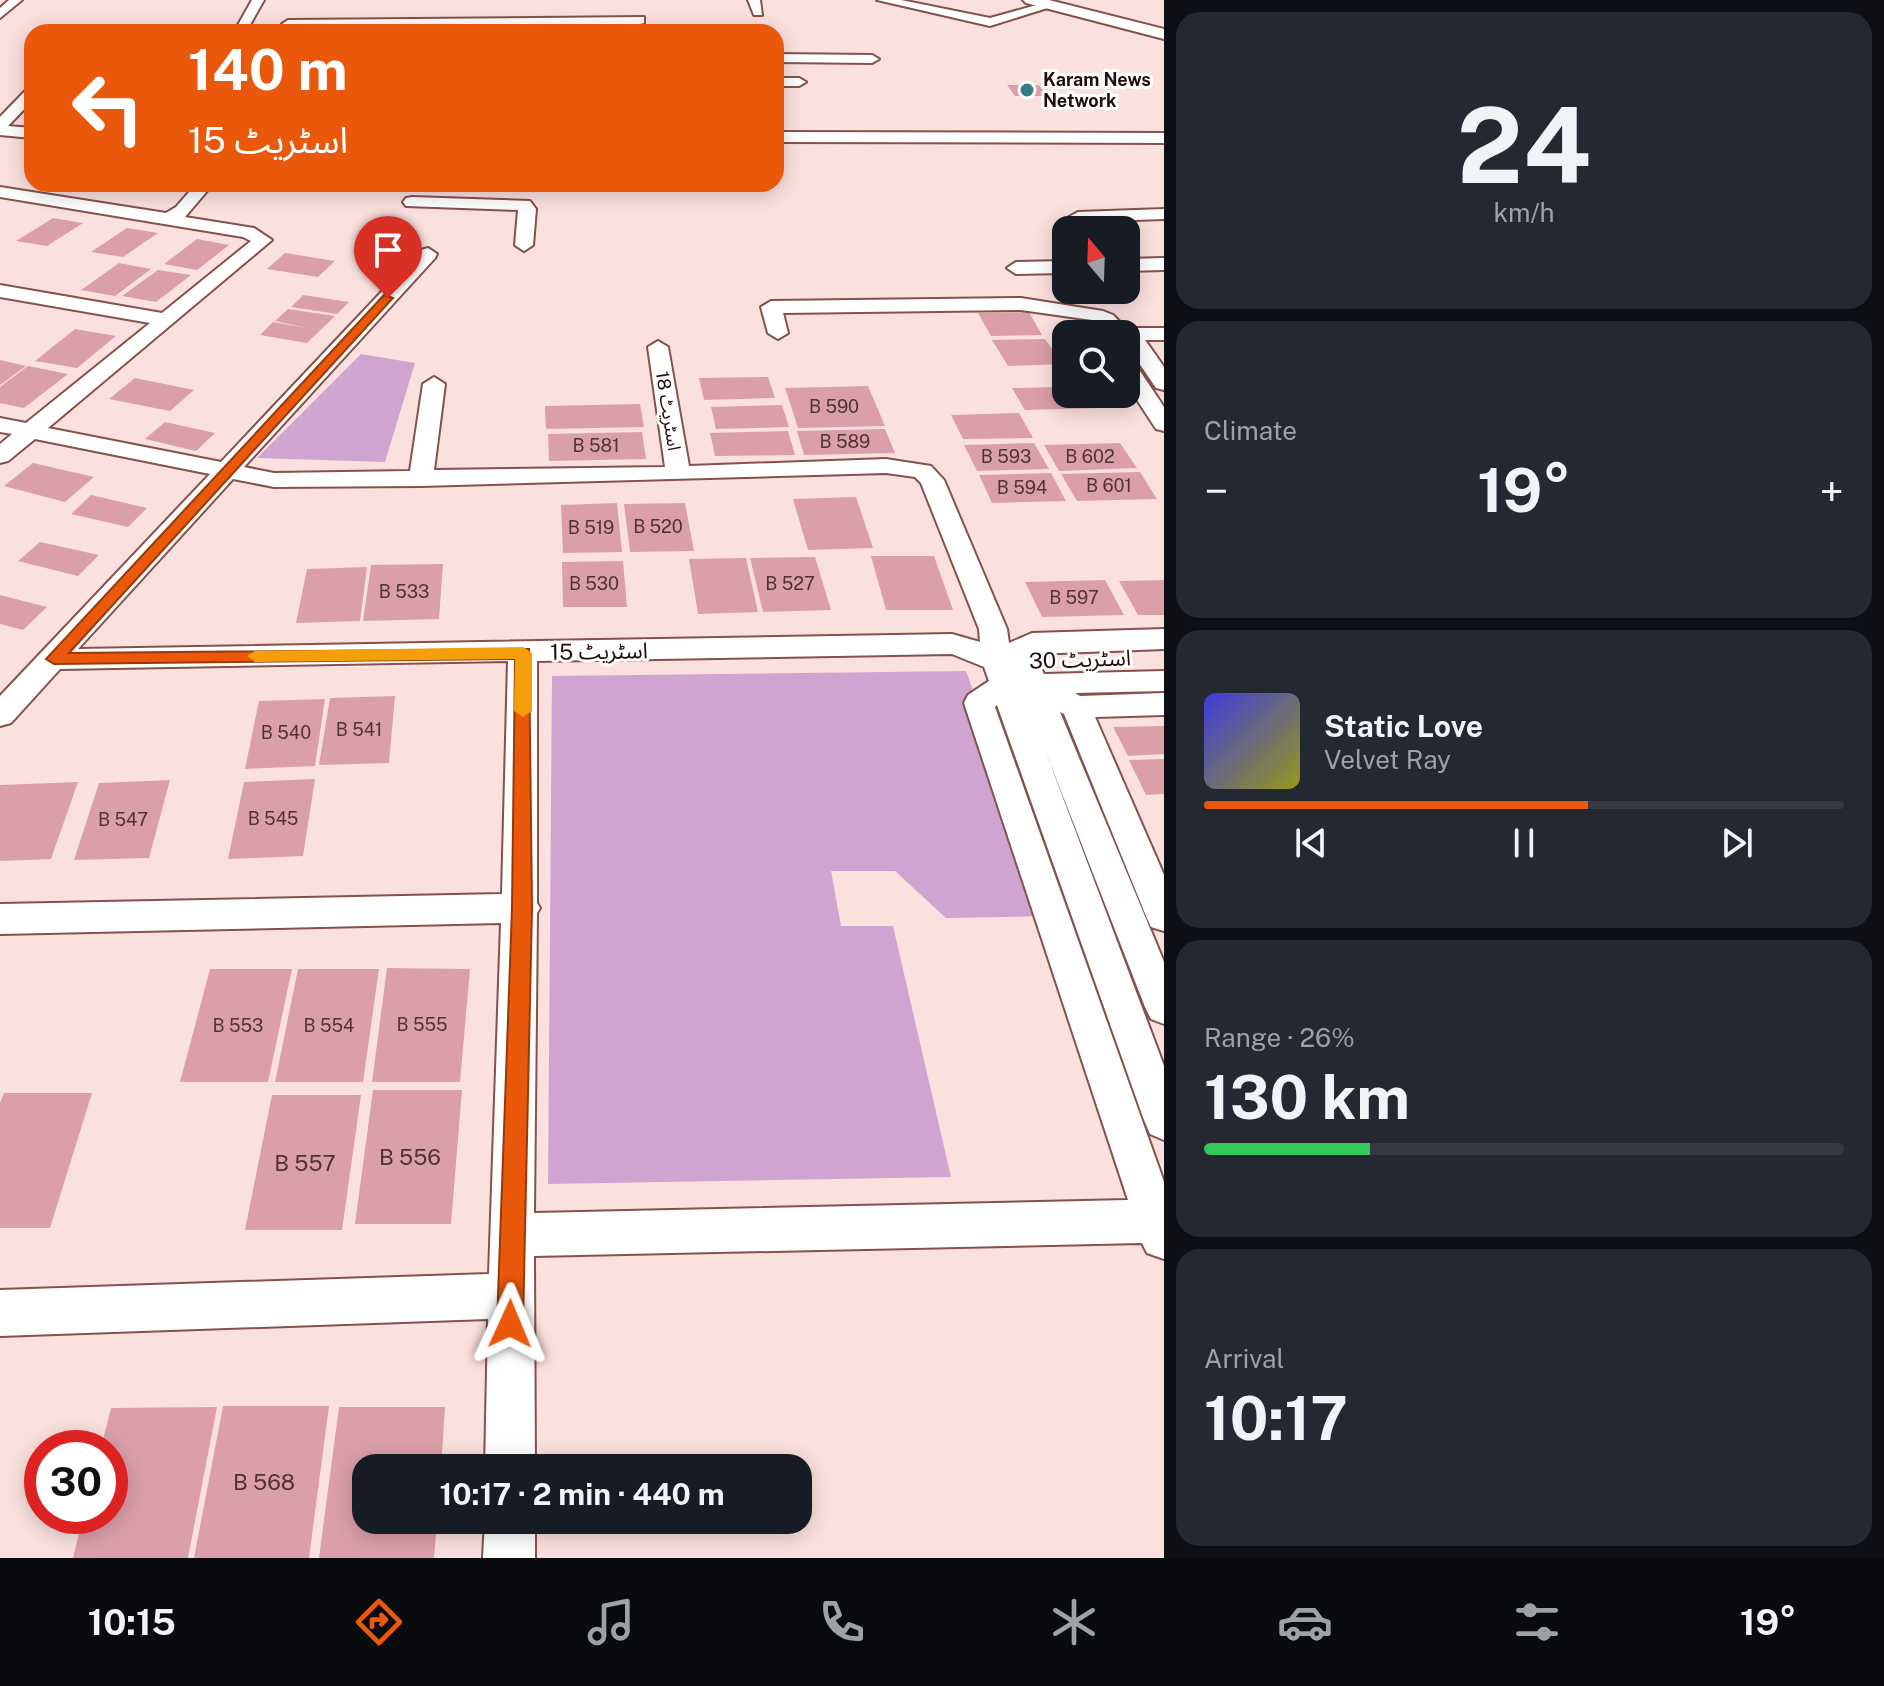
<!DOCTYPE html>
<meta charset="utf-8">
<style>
body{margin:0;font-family:"Public Sans","Noto Sans Arabic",sans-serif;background:#242831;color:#f1f3f6;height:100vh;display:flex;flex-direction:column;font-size:30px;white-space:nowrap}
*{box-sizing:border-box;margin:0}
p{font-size:26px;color:#9ea1a6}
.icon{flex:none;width:44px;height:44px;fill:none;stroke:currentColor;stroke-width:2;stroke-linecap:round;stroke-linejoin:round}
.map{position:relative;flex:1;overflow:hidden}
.sheet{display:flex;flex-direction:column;gap:12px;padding:12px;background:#0d0f14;width:720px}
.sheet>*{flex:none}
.banner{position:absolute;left:24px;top:24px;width:760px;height:168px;border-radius:24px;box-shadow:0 4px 20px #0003;background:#ea580c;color:#fff;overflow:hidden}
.needle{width:52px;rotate:341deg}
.controls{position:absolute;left:1052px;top:216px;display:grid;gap:16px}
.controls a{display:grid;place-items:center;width:88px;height:88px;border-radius:16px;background:#171b24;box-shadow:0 4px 20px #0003;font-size:40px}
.speed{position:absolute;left:24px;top:1430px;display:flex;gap:16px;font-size:40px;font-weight:700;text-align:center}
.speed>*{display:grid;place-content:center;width:104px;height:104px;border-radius:50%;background:#171b24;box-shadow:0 4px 20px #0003;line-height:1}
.speed .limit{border:12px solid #d22;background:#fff;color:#111}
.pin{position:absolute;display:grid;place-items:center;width:68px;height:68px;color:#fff;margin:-82px -34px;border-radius:50% 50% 50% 0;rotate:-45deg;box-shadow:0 0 8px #0007}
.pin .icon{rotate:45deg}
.me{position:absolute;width:88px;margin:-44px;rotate:1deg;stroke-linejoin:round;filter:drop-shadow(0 0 6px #0008)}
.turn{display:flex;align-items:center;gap:28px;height:168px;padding:0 32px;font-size:36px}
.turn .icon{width:104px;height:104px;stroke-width:2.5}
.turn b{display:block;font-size:56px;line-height:68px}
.big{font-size:60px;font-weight:700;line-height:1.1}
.sheet .widget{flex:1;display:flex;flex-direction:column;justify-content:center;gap:12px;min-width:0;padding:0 28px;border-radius:24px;background:#242831}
.sheet .dial{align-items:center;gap:0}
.dial b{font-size:104px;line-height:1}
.song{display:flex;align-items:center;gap:24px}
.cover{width:96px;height:96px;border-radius:12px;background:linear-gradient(135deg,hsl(240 70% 55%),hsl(60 70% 35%))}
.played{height:8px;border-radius:4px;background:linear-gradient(90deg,#ea580c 60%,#363941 60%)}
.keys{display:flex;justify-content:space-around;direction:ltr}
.heat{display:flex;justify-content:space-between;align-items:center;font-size:44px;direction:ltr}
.charge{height:12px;border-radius:6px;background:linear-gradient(90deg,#34c759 26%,#363941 0)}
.trip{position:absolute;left:352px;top:1454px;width:460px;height:80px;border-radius:24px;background:#171b24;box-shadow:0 4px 20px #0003;font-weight:700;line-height:80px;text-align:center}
.tabs{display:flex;height:128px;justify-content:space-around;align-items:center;background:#090b0e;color:#9ea1a6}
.tabs .icon{width:56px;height:56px}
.tabs .active{color:#ea580c}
.tabs b{font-size:36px;color:#f1f3f6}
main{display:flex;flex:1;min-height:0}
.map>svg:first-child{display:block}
</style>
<main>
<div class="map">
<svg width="1164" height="1558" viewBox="0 0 1164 1558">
<rect width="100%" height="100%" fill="#fbe1de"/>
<!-- green -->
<path fill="#d0a4d0" d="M361,354L415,363L385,462L257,458Z
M966,671L1053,916L946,918L895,871H831L841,926H893L951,1177L548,1184L552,676Z"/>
<!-- building -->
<path fill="#db9faa" d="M1007,85H1039L1047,96H1015Z
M53,218L83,223L47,246L16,241Z
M127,228L158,233L123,257L91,252Z
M197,239L229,245L197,270L164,264Z
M285,253L335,261L318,277L267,269Z
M119,263L151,269L115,296L81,290Z
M158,270L191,275L156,302L122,296Z
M303,295L349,302L337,314L291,307Z
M288,309L335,316L307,343L260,335L273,322L307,328L275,321Z
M1029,312L1042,335L991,336L978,313Z
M75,329L116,336L77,368L35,361Z
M1045,339L1063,364L1008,366L992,340Z
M0,360L26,366L0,385Z
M28,366L68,374L24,408L0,403V387Z
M768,377L775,398L704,400L699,378Z
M135,378L194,390L170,411L109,399Z
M868,386L885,426L798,428L785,388Z
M1066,387V394H1089L1099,408L1025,410L1012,388Z
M640,404L644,427L546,429L545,406Z
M782,405L789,427L716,429L711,407Z
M1019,413L1033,438L963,439L951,415Z
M165,422L215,433L196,451L145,439Z
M885,429L895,453L804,455L797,431Z
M788,431L795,455L715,456L710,433Z
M642,432L646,459L549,461L548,434Z
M1034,443L1049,469L977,471L964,445Z
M1120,443L1137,468L1059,471L1044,445Z
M33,463L94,477L65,502L4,486Z
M1140,472L1157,499L1077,501L1061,474Z
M1051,473L1066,501L992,503L979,475Z
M91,495L147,508L128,527L71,514Z
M856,497L873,548L808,550L793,499Z
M617,503L622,552L563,553L561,505Z
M685,503L694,551L630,552L624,504Z
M40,542L99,555L78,576L18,561Z
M871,556H934L953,610H886Z
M815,557L831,610L763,612L750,558Z
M746,558L758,612L698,614L689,559Z
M623,561L627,607H563L562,562Z
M443,564L439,619L363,621L371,565Z
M367,567L360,621L296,623L307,569Z
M1105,580L1124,615L1042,617L1025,582Z
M1164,580V615H1138L1119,581Z
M0,595L47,607L23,630L0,624Z
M395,696L389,763L319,765L330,698Z
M325,699L315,766L245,769L259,701Z
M1164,726V754L1128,756L1113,727Z
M1164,759V794L1146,795L1129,760Z
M315,779L303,856L228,859L244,782Z
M170,780L149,858L74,860L99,783Z
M78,782L51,859L0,861V785Z
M387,968L470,969L460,1082H372Z
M210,969H292L268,1082H180Z
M298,969H379L363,1082H275Z
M373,1090H462L451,1224H355Z
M4,1093H92L50,1228H0V1103Z
M272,1095H361L342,1230H245Z
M223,1406H329L309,1558H194Z
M217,1407L188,1558H73L83,1516H110V1448H101L111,1408Z
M339,1407H445L441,1468H366V1520H437L434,1558H319Z"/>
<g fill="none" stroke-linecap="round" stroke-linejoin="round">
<defs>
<path id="minor" d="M9,0H22L0,18V8Z
M252,0H264L246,32H234Z
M748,0H760L762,15H754Z
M877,0H901L990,18L1051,1L1057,5L990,26Z
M644,17V23L640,24L288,28L282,24L288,20Z
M776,54L872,55L879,59L872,63L776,62Z
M776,78H799L806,82L799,86H776Z
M32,88V101L8,126L32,128V138L0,135V117L27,89Z
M776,132L1164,133V143L776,142Z
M196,184H213L185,217L254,228L272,240L48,428L221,462L421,250L428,248L437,254L435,258L244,467L274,473L410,471L423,384L434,377L445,384L434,470L665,467L648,347L658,341L668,347L689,466L886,459L931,466L944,480L1007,629L1009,643L1032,633L1164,629V649L1034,654L1044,674L1164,671V691L1075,693L1080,696L1164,693V715L1095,717L1164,875V931L1151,927L1146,916L1064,714L1060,712L1164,962V1024L1151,1019L1145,1007L1045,750L1164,1066V1140L1150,1134L1144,1120L997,705L995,707L1164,1182V1259L1147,1253L1142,1243L534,1256L535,1468H485L488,1319L0,1336V1290L489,1274L501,923L0,934V904L502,894L508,661L60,669L11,723L0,726V696L210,474L35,439L8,461L0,463V444L12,434L0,432V418L26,423L150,323L0,297V285L162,313L251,241L243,237L0,197V187L166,213L176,207ZM886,473L915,477L921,483L979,629L980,642L952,634L78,649L233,479L274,487L421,486ZM952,654L984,667L989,681L968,695L964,703L1128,1200L534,1213L537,913L540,908L537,903V661Z
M412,197L530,201L536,209L533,245L524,251L515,245L518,210L406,206L403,202L406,198Z
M1164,209V219L1078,222L1069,217L1078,212Z
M1164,258V270L1126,271V259Z
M1066,261V273L1016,274L1007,268L1016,262Z
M1021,298L1103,311L1113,315L1126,328H1164V340H1145L1164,367V390L1156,388L1126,344V334H1109L1092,320L1021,310L783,313L788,333L778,339L768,333L761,307L771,301Z
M1126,361L1134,362L1164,407V431L1156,429L1126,383Z
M485,1520H535V1558H483Z"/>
<path id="major" d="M1023,0H1049L1164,29V39L1026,3Z"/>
</defs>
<!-- minor casing -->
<use href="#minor" stroke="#86514b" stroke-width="4"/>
<!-- major casing -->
<use href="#major" stroke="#86514b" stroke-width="4"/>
<!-- minor -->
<use href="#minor" fill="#fff" fill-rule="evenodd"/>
<!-- major -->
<use href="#major" fill="#fff" fill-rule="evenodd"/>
</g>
<!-- route -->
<path fill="#ea580c" stroke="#983908" stroke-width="2" d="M384,295L393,298L69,653L529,649L532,908L523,1324L519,1333L510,1337L501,1333L497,1324L512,908L515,659L54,664L46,659Z"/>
<!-- slow -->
<path fill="#f59e0b" d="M523,647L532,653V711L523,717L514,711L515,659L255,662L247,656L255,651Z"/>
<!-- markers -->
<circle fill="#357d85" stroke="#fff" stroke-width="3" cx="1027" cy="90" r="8"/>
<g text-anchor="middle" stroke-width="6" stroke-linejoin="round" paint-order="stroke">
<!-- far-poi labels -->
<g font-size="18" font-weight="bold" fill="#220e0c" stroke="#fff" text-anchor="start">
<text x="1043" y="86">Karam News<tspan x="1043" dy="21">Network</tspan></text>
</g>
<!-- number labels -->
<g font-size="18" fill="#503234">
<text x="834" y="413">B 590</text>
<text x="845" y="448">B 589</text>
<text x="596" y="452">B 581</text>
<text x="1006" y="463">B 593</text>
<text x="1090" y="463">B 602</text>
<text x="1109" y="492">B 601</text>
<text x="1022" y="494">B 594</text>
<text x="658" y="533">B 520</text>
<text x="591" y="534">B 519</text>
<text x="594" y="590">B 530</text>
<text x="790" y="590">B 527</text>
<text x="404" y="598">B 533</text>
<text x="1074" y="604">B 597</text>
<text x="359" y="736">B 541</text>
<text x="286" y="739">B 540</text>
<text x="273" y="825">B 545</text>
<text x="123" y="826">B 547</text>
<text x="422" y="1031">B 555</text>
<text x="238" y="1032">B 553</text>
<text x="329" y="1032">B 554</text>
</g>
<!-- far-street labels -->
<g font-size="18" fill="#220e0c" stroke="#fff">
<text transform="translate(668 411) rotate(81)" y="6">اسٹریٹ 18</text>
</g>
<!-- street labels -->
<g font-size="22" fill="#220e0c" stroke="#fff">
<text transform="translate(599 651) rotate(-1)" y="8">اسٹریٹ 15</text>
<text transform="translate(1080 659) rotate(-2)" y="8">اسٹریٹ 30</text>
</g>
<!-- near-number labels -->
<g font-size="22" fill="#503234">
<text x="410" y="1165">B 556</text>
<text x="305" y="1171">B 557</text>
<text x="264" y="1490">B 568</text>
</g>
</g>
</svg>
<div class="controls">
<a><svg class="needle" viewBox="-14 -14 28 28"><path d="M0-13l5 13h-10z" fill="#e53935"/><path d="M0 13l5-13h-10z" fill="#9ea1a6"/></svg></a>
<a><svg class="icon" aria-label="search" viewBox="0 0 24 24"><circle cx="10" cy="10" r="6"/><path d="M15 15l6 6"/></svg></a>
</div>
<div class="speed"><div class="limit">30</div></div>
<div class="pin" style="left:388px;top:298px;background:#d93025"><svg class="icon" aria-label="arrive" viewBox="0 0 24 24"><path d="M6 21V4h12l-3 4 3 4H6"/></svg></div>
<svg class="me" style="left:510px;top:1324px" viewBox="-20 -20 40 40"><path d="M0-17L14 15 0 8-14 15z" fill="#ea580c" stroke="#fff" stroke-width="4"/></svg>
<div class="trip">10:17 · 2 min · 440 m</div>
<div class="banner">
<div class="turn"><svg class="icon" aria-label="left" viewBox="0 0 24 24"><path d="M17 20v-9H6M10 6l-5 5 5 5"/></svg><div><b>140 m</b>اسٹریٹ 15</div></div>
</div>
</div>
<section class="sheet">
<div class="widget dial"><b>24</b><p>km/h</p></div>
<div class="widget"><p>Climate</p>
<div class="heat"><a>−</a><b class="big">19°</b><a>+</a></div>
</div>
<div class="widget">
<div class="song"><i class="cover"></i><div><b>Static Love</b><p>Velvet Ray</p></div></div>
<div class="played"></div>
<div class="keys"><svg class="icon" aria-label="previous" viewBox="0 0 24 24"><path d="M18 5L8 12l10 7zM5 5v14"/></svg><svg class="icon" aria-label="pause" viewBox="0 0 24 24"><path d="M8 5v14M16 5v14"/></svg><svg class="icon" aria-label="next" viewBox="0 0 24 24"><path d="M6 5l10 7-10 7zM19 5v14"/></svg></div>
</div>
<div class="widget"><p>Range · 26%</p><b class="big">130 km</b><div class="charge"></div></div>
<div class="widget"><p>Arrival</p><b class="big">10:17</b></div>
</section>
</main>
<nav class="tabs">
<b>10:15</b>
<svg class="icon active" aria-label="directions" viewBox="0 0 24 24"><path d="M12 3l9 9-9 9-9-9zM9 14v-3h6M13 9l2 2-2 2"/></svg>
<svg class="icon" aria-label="music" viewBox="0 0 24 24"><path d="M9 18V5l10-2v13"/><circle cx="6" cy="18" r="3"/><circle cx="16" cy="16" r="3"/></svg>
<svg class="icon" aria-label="phone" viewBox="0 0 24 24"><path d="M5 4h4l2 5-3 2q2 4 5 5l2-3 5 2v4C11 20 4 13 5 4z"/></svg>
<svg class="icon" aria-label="climate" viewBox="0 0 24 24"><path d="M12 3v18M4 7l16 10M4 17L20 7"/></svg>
<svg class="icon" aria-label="car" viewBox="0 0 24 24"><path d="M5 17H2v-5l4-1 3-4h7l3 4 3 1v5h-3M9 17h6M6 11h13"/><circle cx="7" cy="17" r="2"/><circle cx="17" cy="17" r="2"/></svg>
<svg class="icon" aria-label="filters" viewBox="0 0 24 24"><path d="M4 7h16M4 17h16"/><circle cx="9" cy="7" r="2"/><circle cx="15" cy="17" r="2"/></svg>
<b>19°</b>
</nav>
